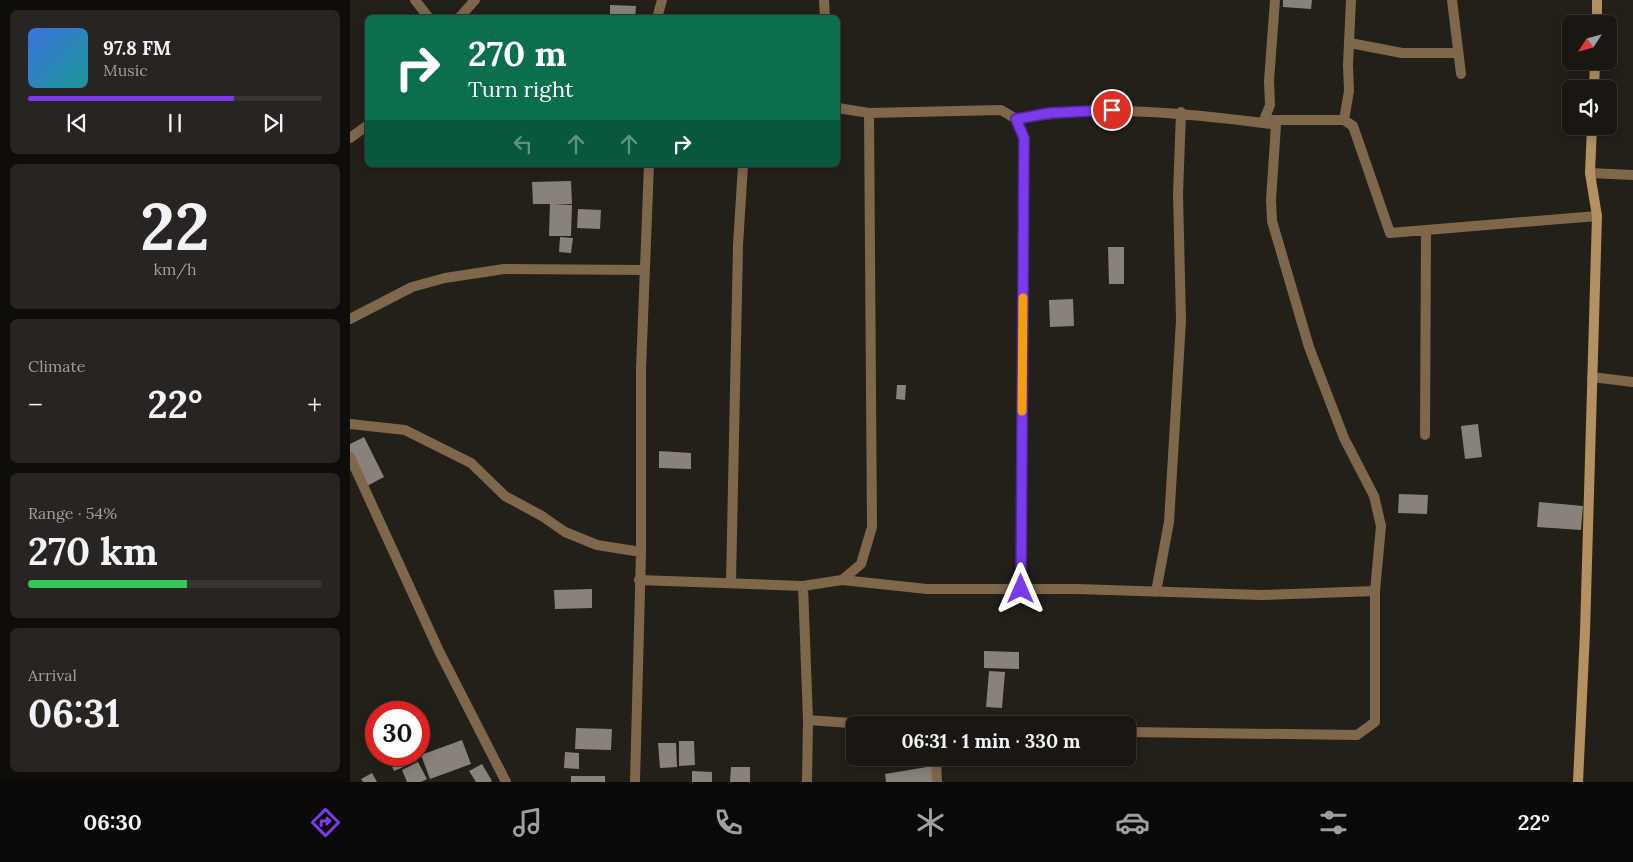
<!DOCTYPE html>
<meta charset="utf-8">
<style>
body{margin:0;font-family:Lora,serif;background:#272421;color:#f1f3f6;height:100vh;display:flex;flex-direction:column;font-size:19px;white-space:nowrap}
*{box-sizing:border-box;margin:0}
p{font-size:16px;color:#9f9fa0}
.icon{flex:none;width:28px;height:28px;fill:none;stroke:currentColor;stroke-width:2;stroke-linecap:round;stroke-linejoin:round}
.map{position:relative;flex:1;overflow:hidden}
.side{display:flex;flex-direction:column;gap:10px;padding:10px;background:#0e0d0a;width:350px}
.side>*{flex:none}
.hud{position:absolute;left:15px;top:15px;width:475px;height:152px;border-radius:8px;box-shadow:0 2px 12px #0003,0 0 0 1px #383633;background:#0b6e4f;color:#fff;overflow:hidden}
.needle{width:32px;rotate:234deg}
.fabs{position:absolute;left:1212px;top:15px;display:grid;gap:10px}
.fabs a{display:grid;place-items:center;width:55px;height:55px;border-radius:8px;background:#1a1713;box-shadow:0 2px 12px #0003,0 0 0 1px #383633;font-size:25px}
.speed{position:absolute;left:15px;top:701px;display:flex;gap:10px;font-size:25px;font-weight:700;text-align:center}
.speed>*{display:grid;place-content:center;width:65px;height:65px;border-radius:50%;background:#1a1713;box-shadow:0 2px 12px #0003,0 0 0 1px #383633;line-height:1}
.speed .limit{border:8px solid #d22;background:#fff;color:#111}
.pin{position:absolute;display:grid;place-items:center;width:42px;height:42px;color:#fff;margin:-21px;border:2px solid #fff;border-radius:50%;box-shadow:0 1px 5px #0007}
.me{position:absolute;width:55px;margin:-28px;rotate:0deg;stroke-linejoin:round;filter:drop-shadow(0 0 4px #0008)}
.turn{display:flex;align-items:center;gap:18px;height:105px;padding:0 20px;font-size:22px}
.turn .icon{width:65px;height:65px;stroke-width:2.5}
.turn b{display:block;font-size:35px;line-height:42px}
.lanes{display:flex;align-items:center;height:48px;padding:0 20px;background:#0003;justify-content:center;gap:25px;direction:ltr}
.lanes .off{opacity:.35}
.big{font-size:38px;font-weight:700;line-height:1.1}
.side .card{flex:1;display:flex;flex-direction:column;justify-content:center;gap:8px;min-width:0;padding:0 18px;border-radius:8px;background:#272421}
.side .dial{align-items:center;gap:0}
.dial b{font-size:65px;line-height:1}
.song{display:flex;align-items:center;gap:15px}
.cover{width:60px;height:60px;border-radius:8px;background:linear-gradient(135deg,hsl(220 70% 55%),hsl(180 70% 35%))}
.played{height:5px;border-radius:2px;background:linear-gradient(90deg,#7c3aed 70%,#383633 70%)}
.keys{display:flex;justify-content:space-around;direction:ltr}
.heat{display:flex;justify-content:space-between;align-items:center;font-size:28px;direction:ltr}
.charge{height:8px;border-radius:4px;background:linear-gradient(90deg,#34c759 54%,#383633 0)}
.trip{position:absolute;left:496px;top:716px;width:290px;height:50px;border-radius:8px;background:#1a1713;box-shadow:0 2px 12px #0003,0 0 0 1px #383633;font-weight:700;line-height:50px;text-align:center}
.menu{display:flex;height:80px;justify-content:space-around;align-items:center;background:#0a0908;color:#9f9fa0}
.menu .icon{width:35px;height:35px}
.menu .active{color:#7c3aed}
.menu b{font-size:22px;color:#f1f3f6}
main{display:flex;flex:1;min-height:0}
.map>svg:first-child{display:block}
</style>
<main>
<section class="side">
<div class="card">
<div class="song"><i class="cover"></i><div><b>97.8 FM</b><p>Music</p></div></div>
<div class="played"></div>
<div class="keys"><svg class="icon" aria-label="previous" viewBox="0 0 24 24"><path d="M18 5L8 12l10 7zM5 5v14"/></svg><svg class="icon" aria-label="pause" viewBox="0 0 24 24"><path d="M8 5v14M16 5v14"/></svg><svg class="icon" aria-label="next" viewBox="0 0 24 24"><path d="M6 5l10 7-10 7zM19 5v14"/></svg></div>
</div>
<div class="card dial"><b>22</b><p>km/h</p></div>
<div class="card"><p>Climate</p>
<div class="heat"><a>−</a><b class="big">22°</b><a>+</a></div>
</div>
<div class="card"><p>Range · 54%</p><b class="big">270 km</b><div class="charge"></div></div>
<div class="card"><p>Arrival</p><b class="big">06:31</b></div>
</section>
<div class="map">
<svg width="1283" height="782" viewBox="0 0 1283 782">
<rect width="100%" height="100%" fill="#231f19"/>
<!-- building -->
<path fill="#88827b" d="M933,0H962L961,9L933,7Z
M260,5L286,6L285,18H260Z
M221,181L222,204H203L222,205L221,236H199L200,204H183L182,182Z
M228,209L251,210L250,229L227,228Z
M210,237L223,238L221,253L209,252Z
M758,247H774V284H759Z
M723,299L724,326L700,327L699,300Z
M547,385H556L555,400L546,399Z
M1128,424L1132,457L1115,459L1111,426Z
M14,437L34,477L17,486L0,452V444Z
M309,451L341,453V469L309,468Z
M1049,494L1078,495L1077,514L1048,513Z
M1189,502L1233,506L1231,530L1187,527Z
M242,589V608L205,609L204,590Z
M634,651L669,652V669L634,668Z
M639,671L655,672L652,708L636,707Z
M226,728L262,729L261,750L225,749Z
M112,740L121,764L80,779L71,755Z
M329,741H344L345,765L329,766Z
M308,743H326L327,767L310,768Z
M215,752L229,753V769L214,768Z
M53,755H65L67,761L44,771L40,761Z
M68,762L77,779L71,782H57L52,770Z
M132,764L142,781L140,782H126L119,771Z
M583,766L586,782H536L535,774Z
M381,767H400V782H380Z
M342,771L362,772V782H342Z
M22,773L27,782H13L11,779Z
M221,776H255V782H221Z"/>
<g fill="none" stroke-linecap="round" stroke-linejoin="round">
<!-- street -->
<path stroke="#7e674b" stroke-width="10" d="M65,0L79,18
M474,0L475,18
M1001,0L998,65L999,91L994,120L1003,126L1040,233L1247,216
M1102,0L1111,74
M109,18L125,0
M307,18L312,0
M1000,43L1052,53H1108
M488,108L519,113L651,110L666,119L674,138L671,589
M666,119C751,104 836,113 921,124
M917,120H994
M0,138L18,125
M1240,173L1283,175
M0,319L62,287L95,278L154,269L295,270
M1242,377L1283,382
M0,424L55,430L121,463L155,496L192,516L215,532L247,545L291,552
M1075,435L1076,232
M0,457L89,651L156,782
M289,580L453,586
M492,580L577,589H727L912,595L1025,591
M381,582L388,245L393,165
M806,592L819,522L825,423L831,320L828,194L831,112
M458,720L529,725
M778,732L1007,735L1025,722V591L1031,526L1024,496L994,438L959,347L922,221L921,200L926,125L914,120L920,105L919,81L925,0
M586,758L587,782
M285,782L291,552V369L299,165
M457,782L458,720L453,586L492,580L511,564L522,527L519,113"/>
<!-- secondary -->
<path stroke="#b49062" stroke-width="10" d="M1247,24V0
M1244,89L1245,61
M1228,782L1235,632L1247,216L1240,173L1242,126"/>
</g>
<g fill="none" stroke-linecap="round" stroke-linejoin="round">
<defs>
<path id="route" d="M671,589L674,138L666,119L700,113L762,110"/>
</defs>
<!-- route casing -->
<use href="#route" stroke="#51269a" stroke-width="12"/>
<!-- route -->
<use href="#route" stroke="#7c3aed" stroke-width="9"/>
<!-- slow -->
<path stroke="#f59e0b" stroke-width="9" d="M672,411L673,298"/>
</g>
</svg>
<div class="fabs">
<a><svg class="needle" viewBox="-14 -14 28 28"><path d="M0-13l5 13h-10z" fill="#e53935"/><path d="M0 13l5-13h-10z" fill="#9f9fa0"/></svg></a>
<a><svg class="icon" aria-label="sound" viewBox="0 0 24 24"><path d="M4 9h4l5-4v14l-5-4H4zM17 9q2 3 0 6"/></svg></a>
</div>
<div class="speed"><div class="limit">30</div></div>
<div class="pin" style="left:762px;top:110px;background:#d93025"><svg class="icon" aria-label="arrive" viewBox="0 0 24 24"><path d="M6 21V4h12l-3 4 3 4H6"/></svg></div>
<svg class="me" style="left:671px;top:589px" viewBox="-20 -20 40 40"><path d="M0-17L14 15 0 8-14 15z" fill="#7c3aed" stroke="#fff" stroke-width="4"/></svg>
<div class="trip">06:31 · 1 min · 330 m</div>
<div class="hud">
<div class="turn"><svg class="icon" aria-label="right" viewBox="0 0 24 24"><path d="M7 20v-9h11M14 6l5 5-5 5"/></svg><div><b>270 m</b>Turn right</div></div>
<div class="lanes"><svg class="icon off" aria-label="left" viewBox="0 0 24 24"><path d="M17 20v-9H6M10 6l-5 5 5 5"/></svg><svg class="icon off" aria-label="ahead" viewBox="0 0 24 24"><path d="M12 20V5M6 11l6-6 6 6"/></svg><svg class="icon off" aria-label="ahead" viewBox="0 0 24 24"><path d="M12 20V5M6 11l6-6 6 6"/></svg><svg class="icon" aria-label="right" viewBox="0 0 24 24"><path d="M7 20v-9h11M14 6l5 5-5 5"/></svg></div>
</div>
</div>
</main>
<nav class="menu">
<b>06:30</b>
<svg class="icon active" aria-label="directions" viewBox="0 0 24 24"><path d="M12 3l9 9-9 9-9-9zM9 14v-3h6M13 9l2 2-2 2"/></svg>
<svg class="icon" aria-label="music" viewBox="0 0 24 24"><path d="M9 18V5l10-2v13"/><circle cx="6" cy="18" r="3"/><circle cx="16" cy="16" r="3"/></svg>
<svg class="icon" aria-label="phone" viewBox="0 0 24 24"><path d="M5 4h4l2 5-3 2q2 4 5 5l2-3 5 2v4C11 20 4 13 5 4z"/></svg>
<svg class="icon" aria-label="climate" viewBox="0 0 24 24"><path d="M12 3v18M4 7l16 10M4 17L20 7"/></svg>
<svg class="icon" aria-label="car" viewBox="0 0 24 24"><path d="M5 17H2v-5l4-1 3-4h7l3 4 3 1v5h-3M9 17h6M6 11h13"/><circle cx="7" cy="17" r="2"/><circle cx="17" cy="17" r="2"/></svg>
<svg class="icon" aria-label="filters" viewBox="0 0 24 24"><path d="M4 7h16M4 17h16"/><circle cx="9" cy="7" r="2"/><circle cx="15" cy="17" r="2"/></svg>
<b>22°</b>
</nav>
